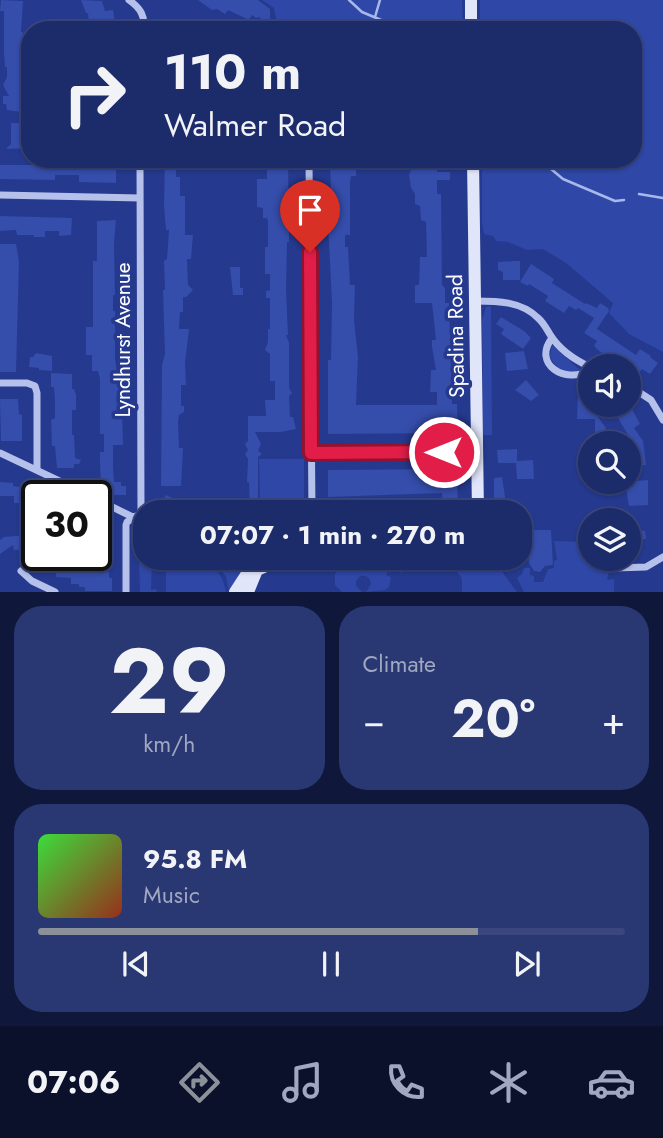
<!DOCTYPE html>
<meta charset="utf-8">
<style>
body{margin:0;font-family:Jost,sans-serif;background:#293772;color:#f1f3f6;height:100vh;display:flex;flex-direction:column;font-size:26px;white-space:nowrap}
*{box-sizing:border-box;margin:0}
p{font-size:23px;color:#a0a7c1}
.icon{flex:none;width:38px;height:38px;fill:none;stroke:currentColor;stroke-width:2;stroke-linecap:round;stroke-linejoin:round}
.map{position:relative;height:592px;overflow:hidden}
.side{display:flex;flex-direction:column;gap:14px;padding:14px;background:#0f183a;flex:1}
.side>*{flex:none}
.banner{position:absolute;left:21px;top:21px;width:621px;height:147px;border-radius:28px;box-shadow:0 2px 5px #0004,0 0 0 2px #3a477e;background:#1c2b6a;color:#f1f3f6;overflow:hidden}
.fabs{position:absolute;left:578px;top:354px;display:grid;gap:14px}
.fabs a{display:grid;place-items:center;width:63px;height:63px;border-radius:50%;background:#1c2b6a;box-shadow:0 2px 5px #0004,0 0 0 2px #3a477e;font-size:35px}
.speed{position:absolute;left:21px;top:480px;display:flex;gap:14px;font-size:35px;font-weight:700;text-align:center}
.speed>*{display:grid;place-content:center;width:91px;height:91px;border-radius:50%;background:#1c2b6a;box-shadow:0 2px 5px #0004,0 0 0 2px #3a477e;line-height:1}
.speed .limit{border:4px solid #111;border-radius:10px;background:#fff;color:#111}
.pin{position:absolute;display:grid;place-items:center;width:60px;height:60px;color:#fff;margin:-72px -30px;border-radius:50% 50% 50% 0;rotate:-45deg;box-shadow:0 0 7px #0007}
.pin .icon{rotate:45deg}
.me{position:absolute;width:77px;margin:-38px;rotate:270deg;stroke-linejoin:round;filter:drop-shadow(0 0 5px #0008)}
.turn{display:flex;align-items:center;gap:24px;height:147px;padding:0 28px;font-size:32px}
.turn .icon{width:91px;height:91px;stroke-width:2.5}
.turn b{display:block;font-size:49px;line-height:60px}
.big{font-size:52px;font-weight:700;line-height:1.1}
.side .widget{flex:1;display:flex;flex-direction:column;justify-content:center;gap:10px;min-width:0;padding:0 24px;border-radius:28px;background:#293772}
.side .dial{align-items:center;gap:0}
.dial b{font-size:91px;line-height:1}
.song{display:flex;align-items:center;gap:21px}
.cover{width:84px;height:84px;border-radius:10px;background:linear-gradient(135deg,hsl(120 70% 55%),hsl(10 70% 35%))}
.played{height:7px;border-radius:4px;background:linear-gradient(90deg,#8c9099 75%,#3a477e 75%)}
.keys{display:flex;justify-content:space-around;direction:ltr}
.heat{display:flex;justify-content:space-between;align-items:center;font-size:38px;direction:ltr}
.side .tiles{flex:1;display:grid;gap:14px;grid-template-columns:1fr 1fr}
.widget:last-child{grid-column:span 2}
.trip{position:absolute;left:133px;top:500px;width:399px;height:70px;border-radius:28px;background:#1c2b6a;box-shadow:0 2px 5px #0004,0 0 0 2px #3a477e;font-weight:700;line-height:70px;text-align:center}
.dock{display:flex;height:112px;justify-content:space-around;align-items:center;background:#0b112a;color:#a0a7c1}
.dock .icon{width:49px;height:49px}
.dock .active{color:#8c9099}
.dock b{font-size:32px;color:#f1f3f6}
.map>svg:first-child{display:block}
</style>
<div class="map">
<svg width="663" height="592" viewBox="0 0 663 592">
<rect width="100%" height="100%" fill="#25398e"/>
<!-- green -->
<path fill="#2f47a6" d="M262,0H462L463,30H280L278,28L274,8Z
M480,0H663V352L629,334L609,313L613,303L566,263L543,249L527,250L508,242L496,241L493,236L484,234L482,223V159H634V30H480Z
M389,159H464V165L389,166Z
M491,306L492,435H483L482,320L486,307Z
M552,345L580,370C567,374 555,370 550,356Z
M259,459H304V503L260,504Z
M138,529L145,532V558H152L151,590L156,589L157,592H140Z
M554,541L590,542V558H604L609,571L607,580L614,579V592H524L517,578L522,574L524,568H530V575L534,576V582H543L548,569L554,568V561L557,560Z
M166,558C195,558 220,558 226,592H166Z
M495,558L500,561L503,573L517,592H462V578L455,570L450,569L403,571L400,574L403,566L448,564L464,568L494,567Z
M224,559L234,561L259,560L240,572L229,592L226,577L220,568Z
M387,567L391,575L388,571L386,575L391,577L389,587L385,590L366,592L371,584C370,577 366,575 360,576L356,581V586L362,592H342L335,585V574L338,569Z"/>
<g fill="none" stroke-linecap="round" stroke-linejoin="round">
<!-- stream -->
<path stroke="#a9b8ec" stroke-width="2.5" d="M349,0L362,12L405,30
M375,17L380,0
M539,159L563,179L615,201L624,200
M639,194L663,198"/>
</g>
<!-- building -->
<path fill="#354dab" d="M1,0L23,1L21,32H23L25,96V104H28V113L7,110L6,104H3V96H9L3,85L7,77V67H5L4,53V11H0Z
M81,0L102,1L105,11L113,10L115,24L97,27L96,21L89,23L88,13H86Z
M198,0H258L270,9V24H261L260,17L256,18L252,15L249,20L228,10L225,14L217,9L212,10Z
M11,123H20V128H30V148L6,149L11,144Z
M50,159H71L72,167H92V163L104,164V167H116V183L79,182V175H55V180L0,179V165H34V162H46Z
M267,159H288L289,242H287L286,290L288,335H286L289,343V388L292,393L289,396L290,417H293L296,429L281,432H255L261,444L258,451L262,454L258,457V508L252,511L250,509L249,482H247L248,459L245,454L248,450L245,444L248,441V416H266L265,400H275V381H270V354L265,350L268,342V329H270V298H266V291L270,290V274H265V247H268V221L267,218H263V208L257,207V179H267Z
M326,159H351V169H356V176H351L350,182V235H345V247H348L350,285H355L354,320L358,357L356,405H437V392H430L431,370H436L432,347V340H436L432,303H415V285H419L420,257H427L426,222L421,220L420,206L415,204V194L411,188L409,175L412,168H431L437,170V172H450V180H437V194H441L442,285L445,288V303H449L452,404H457L458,433L328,434V360H331L332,303L327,202V189L331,188L330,166H327Z
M165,161H176V177H180V196H185V235H193L191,259H187L188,285L193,290L186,297H183V312H180L179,329H189L185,363L186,385H181V406H184V412L179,415L178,421L179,448H183L181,486H161L162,365L165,354L163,291L165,289L164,261L167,259L169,230H166L164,206Z
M0,216L72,218L71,235L59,236V231H45V237H34V235H17L16,230L0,231Z
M116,220L114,245L115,295H113V311H115V358L118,379H121L123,445H113V467L114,482H121V486H126V495H111V492L101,490L100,462V452H104V434H100V379L98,371H92V355H86V327H93V261H97V221Z
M0,244H16L19,261L16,372H0Z
M515,261H520V280H503V272L498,270V262Z
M531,264L554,279L552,283L585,304L586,303L597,308L600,303L608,308L609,311L597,329L636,355L640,349L651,356L650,357L658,363L650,374L642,369L638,374L610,354L606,355L599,351L594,346L597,341L584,333L594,318L578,308L576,310L569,306L564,313L545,301L548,296L529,284L528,286L520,282Z
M230,267H240V288H243V295H233Z
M501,317L524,331L531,338L523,349L501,334L504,329L496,324Z
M524,351L528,369L507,371L505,353Z
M36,353L52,356V371L39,370V368L29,367L30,357H33Z
M51,373L72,374V389H74L76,395V410H72V435H74L75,458L81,460L79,464H74V468H57L55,446H52L51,420L55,418V401L54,387H51Z
M526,380L539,395L531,401L515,390Z
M578,394H586L590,404H604L606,417H598L606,428L603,436H595V419H577Z
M0,399H18L19,414L22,415V441H1Z
M632,409L640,424L634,428L643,441L646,465L629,466L628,445H634L618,418Z
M517,449V461L533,460L534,479H517L516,463H498L497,450Z
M457,469L458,513H443L442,493L328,497V470Z
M502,477L506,503H494V478Z
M648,480V505L629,506L625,482Z
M0,482L13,483V486L28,488V494H37V507L30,508V503H14V496H0Z
M166,495L192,508L189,513H170L164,510L160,506Z
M96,521H113L112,558L96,555Z
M628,529L645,531L646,539H641V543H633V540H628Z
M526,530H551L553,565L545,566L540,572L534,571L529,563V557H526V549L523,546L526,544Z
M27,535L22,538L26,539L27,549L14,550L13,545L0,554V540L4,537Z
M28,544H37V555L80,559V571L109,572V578H112V591H85V587H79V584H71V578L56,577V571L41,570V562H36V557H28Z"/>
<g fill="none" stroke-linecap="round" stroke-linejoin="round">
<!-- street -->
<path stroke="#b5c0eb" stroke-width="7" d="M129,0C140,8 146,16 143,30
M144,24L156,27L229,30
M309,159L312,513
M0,195L140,198
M475,301C497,301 521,301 538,318C544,323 547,330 551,336C560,350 575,360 590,367
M552,338C532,364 565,385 590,370
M0,383H27L35,386L37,393V470
M628,385L651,400L663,420
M0,453L89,495
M311,453L477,452
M96,499L145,523
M212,558L217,561
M615,568L646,567L663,557
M21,571L32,581L55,592
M126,592V525L127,522L141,513V510L140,159"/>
<!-- secondary -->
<path stroke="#e0e5f9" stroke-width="12" d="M471,0V30
M473,159L478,513
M235,592L246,575L266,566L394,558
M248,592L257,570"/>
</g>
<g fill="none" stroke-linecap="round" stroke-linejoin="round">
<defs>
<path id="route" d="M310,252L311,453L444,452"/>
</defs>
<!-- route casing -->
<use href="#route" stroke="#92132f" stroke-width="18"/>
<!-- route -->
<use href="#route" stroke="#e11d48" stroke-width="12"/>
</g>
<g text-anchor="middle" stroke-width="7" stroke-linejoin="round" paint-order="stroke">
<!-- street labels -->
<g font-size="21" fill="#fff" stroke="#25398e">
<text transform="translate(456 336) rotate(-91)" y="7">Spadina Road</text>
<text transform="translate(123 340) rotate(-90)" y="7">Lyndhurst Avenue</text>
</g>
</g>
</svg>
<div class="fabs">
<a><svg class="icon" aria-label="sound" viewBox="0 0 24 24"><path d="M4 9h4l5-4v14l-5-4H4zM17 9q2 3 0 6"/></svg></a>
<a><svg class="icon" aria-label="search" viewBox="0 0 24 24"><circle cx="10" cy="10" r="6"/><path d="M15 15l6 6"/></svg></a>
<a><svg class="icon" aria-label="layers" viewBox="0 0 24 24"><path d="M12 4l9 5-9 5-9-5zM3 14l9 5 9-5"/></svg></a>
</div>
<div class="speed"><div class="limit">30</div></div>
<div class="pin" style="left:310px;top:252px;background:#d93025"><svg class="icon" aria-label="arrive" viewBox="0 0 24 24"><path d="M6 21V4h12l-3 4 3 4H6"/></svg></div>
<svg class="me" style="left:444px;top:452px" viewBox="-20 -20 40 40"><circle r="17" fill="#e11d48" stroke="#fff" stroke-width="3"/><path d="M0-11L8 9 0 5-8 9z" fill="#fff"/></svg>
<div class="trip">07:07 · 1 min · 270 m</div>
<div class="banner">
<div class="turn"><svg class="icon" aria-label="right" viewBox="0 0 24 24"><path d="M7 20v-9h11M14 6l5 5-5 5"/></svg><div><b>110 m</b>Walmer Road</div></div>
</div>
</div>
<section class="side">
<div class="tiles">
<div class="widget dial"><b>29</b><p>km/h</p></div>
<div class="widget"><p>Climate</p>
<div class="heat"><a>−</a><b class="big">20°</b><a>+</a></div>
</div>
<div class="widget">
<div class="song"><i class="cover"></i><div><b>95.8 FM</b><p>Music</p></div></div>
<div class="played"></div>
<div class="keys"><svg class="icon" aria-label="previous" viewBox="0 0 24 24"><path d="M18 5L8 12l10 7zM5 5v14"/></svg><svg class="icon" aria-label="pause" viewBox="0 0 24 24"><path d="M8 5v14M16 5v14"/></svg><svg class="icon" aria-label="next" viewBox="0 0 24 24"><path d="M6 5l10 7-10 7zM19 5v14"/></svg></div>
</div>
</div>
</section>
<nav class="dock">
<b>07:06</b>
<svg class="icon active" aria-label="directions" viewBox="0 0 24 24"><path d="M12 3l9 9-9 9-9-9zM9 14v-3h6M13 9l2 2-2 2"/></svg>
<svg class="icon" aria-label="music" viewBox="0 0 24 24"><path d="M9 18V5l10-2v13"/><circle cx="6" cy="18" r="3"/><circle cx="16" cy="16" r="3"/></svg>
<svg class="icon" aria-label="phone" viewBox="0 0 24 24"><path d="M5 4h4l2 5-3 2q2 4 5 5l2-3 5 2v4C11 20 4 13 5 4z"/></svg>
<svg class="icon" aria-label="climate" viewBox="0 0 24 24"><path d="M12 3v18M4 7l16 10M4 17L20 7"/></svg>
<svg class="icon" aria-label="car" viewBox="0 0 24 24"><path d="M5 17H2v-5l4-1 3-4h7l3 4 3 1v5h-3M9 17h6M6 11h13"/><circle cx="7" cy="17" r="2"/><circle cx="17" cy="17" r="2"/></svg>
</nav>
